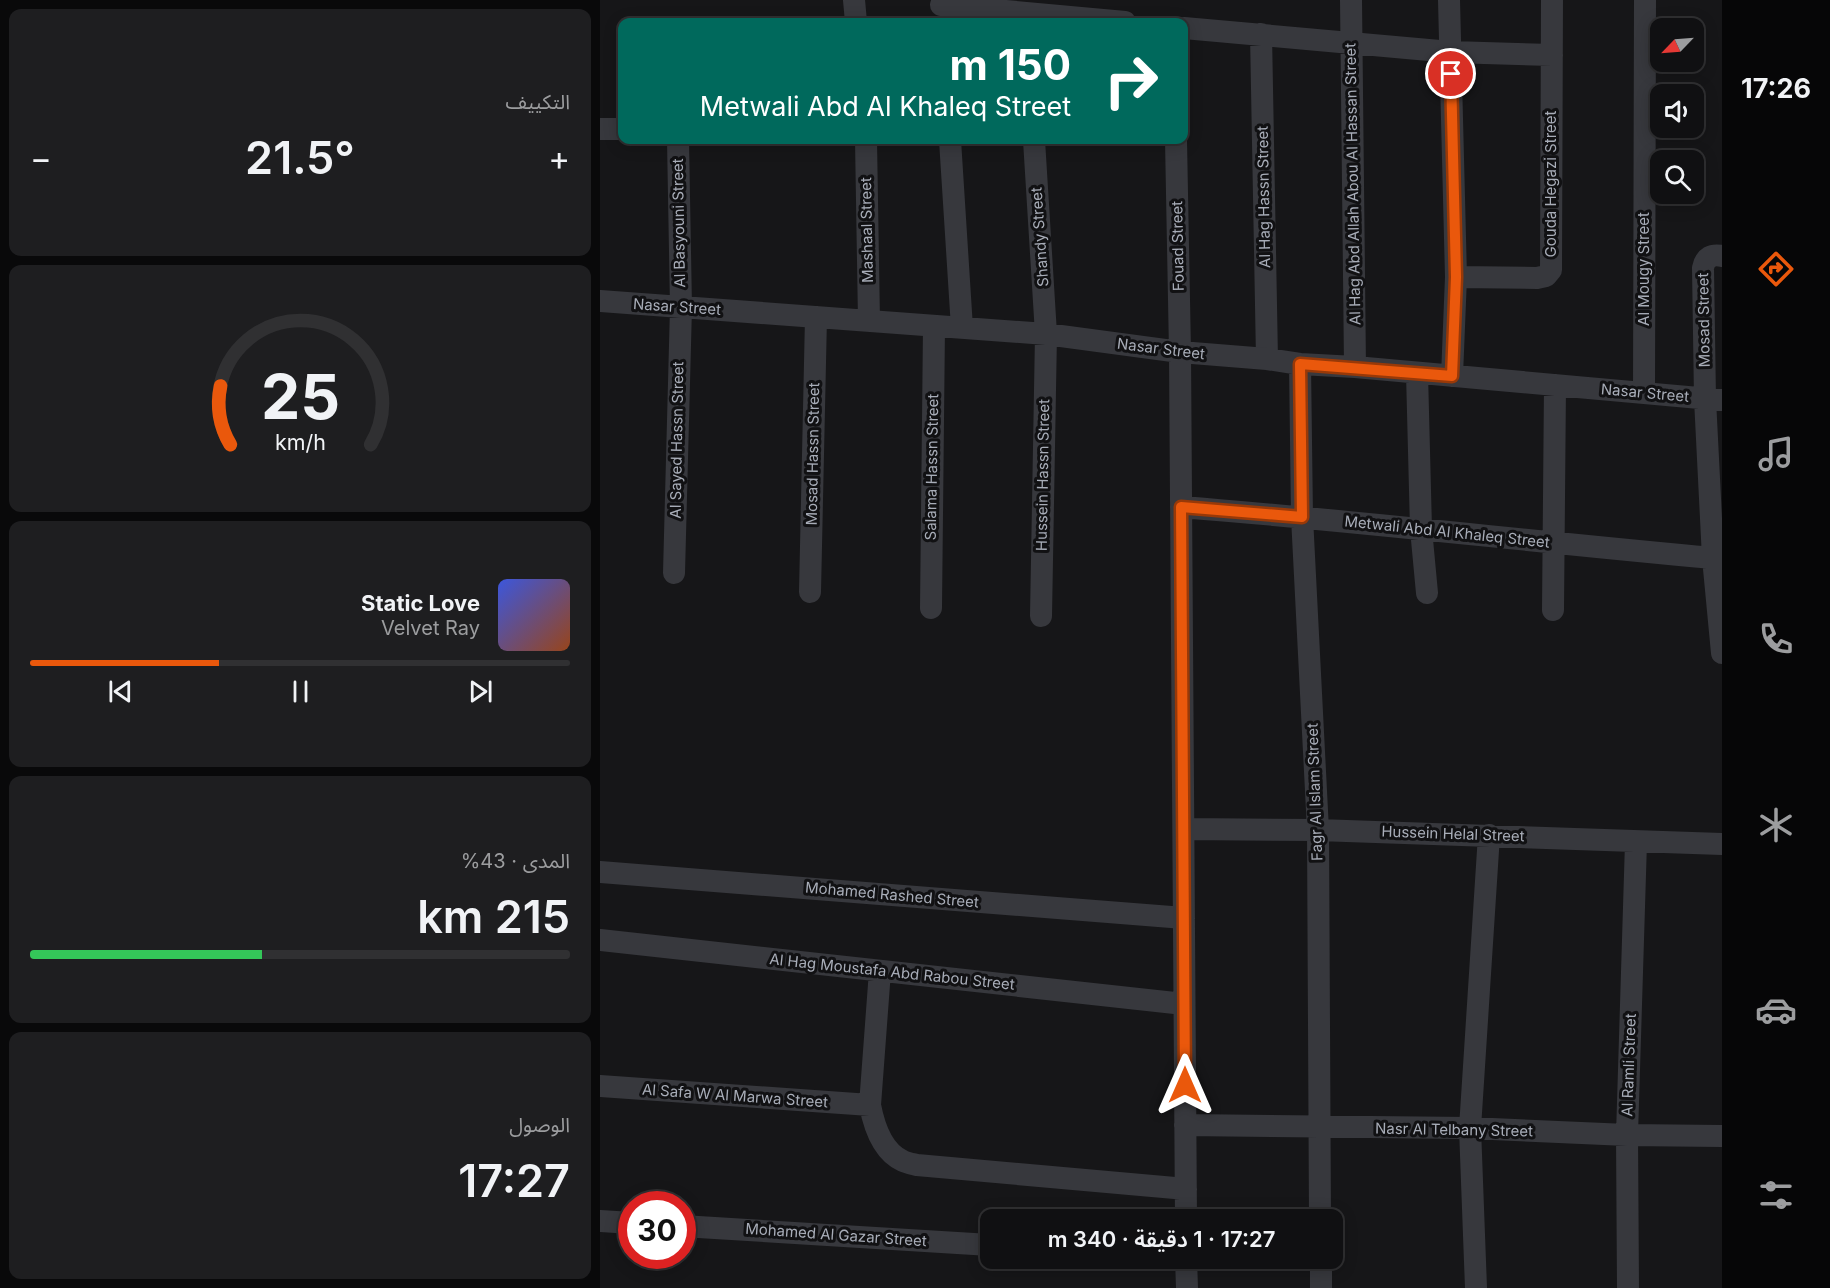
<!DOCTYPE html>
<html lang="ar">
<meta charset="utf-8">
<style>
body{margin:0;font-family:Inter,"Noto Sans Arabic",sans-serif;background:#1e1e20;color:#f1f3f6;direction:rtl;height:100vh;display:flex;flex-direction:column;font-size:22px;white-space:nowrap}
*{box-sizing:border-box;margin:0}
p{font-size:20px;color:#9c9d9f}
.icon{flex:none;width:33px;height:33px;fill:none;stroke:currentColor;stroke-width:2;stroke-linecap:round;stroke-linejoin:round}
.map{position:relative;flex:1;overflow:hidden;direction:ltr}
.sheet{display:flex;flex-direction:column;gap:9px;padding:9px;background:#09090a;width:600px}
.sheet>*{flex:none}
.top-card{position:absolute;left:18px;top:18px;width:570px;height:126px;border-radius:12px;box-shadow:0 3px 15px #0003,0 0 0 2px #303032;direction:rtl;background:#00695c;color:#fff;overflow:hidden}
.needle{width:39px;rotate:245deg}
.controls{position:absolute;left:1050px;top:18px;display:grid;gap:12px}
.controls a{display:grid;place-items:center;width:54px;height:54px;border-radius:12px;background:#101012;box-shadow:0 3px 15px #0003,0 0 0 2px #303032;font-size:30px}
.speed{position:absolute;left:18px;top:1191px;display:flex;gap:12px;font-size:30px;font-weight:700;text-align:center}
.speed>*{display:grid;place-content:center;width:78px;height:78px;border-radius:50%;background:#101012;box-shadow:0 3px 15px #0003,0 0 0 2px #303032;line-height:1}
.speed .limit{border:9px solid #d22;background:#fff;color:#111}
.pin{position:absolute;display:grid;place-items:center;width:51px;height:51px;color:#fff;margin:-26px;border:3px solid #fff;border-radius:50%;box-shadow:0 2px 6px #0007}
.me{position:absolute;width:66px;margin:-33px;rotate:0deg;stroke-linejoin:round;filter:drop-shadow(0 0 4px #0008)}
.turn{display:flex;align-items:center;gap:21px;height:126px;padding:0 18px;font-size:27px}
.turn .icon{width:78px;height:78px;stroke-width:2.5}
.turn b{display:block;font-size:42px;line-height:51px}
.big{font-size:45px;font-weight:600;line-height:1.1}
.sheet .tile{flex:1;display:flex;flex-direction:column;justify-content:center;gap:9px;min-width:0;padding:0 21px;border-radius:12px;background:#1e1e20}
.sheet .dial{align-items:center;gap:0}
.dial svg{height:156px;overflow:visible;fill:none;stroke:#303032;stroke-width:7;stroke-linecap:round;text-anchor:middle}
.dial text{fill:#f1f3f6;stroke:none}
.song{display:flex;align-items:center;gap:18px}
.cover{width:72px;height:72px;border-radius:9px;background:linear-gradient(135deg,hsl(230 70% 55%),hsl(20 70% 35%))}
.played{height:6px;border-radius:3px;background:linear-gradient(90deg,#ea580c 35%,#303032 35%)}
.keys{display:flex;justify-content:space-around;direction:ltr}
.heat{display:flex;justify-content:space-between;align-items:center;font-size:33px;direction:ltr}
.charge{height:9px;border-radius:4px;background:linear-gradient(90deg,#34c759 43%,#303032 0)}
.trip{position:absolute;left:380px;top:1209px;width:363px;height:60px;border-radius:12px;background:#101012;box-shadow:0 3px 15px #0003,0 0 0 2px #303032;font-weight:600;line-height:60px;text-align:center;direction:rtl}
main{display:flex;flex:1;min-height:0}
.dock{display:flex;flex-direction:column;width:108px;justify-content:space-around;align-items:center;background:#060607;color:#9c9d9f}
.dock .icon{width:42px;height:42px}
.dock .on{color:#ea580c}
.dock b{font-size:27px;color:#f1f3f6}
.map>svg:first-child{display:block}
</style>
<main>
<nav class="dock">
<b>17:26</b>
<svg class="icon on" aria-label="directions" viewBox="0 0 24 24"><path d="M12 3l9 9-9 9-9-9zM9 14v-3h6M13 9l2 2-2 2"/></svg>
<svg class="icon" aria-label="music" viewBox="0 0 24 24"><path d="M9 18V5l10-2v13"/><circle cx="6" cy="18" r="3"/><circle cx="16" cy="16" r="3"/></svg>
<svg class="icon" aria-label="phone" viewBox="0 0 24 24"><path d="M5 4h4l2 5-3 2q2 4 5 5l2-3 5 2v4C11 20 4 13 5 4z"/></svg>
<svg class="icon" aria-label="climate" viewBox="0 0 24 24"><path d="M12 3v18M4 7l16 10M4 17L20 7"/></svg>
<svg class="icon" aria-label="car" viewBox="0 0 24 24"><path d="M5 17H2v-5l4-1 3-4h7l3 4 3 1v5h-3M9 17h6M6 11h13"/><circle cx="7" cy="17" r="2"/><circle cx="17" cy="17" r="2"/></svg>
<svg class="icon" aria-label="filters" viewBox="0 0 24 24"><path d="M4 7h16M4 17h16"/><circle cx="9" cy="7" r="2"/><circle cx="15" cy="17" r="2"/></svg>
</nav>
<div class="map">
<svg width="1122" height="1288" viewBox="0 0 1122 1288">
<rect width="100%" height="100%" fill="#161618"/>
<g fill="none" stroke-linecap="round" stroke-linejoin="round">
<!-- street -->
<path stroke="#37383d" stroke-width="22" d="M254,0L256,22
M751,0L755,367
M849,0L856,277L852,376
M341,5L525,22
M584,28L851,52L952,55
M661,34L667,359
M0,129H22
M266,140L269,321
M350,140L362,328
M434,140L446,334L441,616
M576,140L580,352L586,1220
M1122,256C1112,254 1105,257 1103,268L1105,399L1113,558L1122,653
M856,277L937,278L946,276L951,270L952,0
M0,301L446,334L580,352L667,359L700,364L755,367L1122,400
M700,364L702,517L718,830L720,1220
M817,373L821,529L827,593
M1044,393L1045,0
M581,507C759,521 935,542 1113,558
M74,573L81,307L78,140
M210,592L216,317
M331,608L334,326
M953,610L955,385
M584,829L718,830L1122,844
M0,872L584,918
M0,940L584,1004
M280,971L270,1105C274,1126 283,1152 303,1161C307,1163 313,1164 317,1165L586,1189
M0,1086L270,1105
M585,1125L870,1128L1027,1135L1122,1136
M0,1221L32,1223
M82,1226L390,1245
M586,1258L587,1288
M721,1258V1288
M876,1288L870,1128L889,835
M1028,1288L1027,1135L1036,842"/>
</g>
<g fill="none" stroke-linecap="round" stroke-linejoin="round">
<defs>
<path id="route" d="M585,1085L581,507L702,517L700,364L852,376L856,277L851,74"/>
</defs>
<!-- route casing -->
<use href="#route" stroke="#983908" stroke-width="15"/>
<!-- route -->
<use href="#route" stroke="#ea580c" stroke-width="10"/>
</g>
<g text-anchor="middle" stroke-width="6" stroke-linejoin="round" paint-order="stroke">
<!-- street labels -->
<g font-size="15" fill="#a8adb8" stroke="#111113">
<text transform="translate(753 184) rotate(-91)" y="5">Al Hag Abd Allah Abou Al Hassan Street</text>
<text transform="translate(951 184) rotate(-90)" y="5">Gouda Hegazi Street</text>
<text transform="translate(664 197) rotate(-91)" y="5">Al Hag Hassn Street</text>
<text transform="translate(79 223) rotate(-91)" y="5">Al Basyouni Street</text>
<text transform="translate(267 230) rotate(-91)" y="5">Mashaal Street</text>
<text transform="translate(440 237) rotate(-94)" y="5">Shandy Street</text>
<text transform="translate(578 246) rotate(-91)" y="5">Fouad Street</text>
<text transform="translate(1044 269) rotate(-90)" y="5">Al Mougy Street</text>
<text transform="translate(77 307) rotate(4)" y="5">Nasar Street</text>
<text transform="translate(1104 320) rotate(-91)" y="5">Mosad Street</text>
<text transform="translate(561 349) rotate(7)" y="5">Nasar Street</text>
<text transform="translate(1045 393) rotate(5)" y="5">Nasar Street</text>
<text transform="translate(77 440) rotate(-89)" y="5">Al Sayed Hassn Street</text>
<text transform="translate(213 454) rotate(-89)" y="5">Mosad Hassn Street</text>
<text transform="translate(332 467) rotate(-89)" y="5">Salama Hassn Street</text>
<text transform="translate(443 475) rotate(-89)" y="5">Hussein Hassn Street</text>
<text transform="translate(847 532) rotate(6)" y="5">Metwali Abd Al Khaleq Street</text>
<text transform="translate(715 792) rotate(-92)" y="5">Fagr Al Islam Street</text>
<text transform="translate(853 834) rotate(2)" y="5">Hussein Helal Street</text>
<text transform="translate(292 895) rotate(5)" y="5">Mohamed Rashed Street</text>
<text transform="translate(292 972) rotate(6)" y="5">Al Hag Moustafa Abd Rabou Street</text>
<text transform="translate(1029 1065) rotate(-88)" y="5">Al Ramli Street</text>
<text transform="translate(135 1096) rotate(4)" y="5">Al Safa W Al Marwa Street</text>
<text transform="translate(854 1130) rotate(1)" y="5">Nasr Al Telbany Street</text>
<text transform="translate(236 1235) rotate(4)" y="5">Mohamed Al Gazar Street</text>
</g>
</g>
</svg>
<div class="controls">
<a><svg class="needle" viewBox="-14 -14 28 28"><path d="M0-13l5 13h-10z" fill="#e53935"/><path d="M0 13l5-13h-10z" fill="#9c9d9f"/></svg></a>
<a><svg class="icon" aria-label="sound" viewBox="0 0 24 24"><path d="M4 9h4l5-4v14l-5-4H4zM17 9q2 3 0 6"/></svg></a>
<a><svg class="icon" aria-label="search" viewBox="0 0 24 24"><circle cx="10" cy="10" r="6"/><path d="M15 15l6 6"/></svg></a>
</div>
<div class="speed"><div class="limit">30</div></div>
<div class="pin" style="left:851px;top:74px;background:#d93025"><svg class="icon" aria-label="arrive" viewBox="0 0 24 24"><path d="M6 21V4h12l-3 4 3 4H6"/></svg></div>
<svg class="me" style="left:585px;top:1085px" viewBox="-20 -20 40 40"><path d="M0-17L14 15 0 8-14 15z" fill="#ea580c" stroke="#fff" stroke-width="4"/></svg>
<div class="trip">17:27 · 1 دقيقة · 340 m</div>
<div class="top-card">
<div class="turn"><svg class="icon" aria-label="right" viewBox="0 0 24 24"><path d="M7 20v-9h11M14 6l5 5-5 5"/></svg><div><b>150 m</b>Metwali Abd Al Khaleq Street</div></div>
</div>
</div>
<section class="sheet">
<div class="tile"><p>التكييف</p>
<div class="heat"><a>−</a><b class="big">21.5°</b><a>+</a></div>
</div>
<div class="tile dial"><svg viewBox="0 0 100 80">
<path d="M14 69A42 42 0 1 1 86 69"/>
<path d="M14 69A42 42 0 0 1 9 39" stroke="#ea580c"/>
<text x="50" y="56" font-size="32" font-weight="700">25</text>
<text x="50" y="72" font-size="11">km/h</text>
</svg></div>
<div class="tile">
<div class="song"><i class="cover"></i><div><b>Static Love</b><p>Velvet Ray</p></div></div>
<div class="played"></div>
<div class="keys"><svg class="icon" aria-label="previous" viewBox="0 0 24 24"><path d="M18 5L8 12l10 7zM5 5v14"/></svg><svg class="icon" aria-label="pause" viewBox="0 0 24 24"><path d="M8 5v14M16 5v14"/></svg><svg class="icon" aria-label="next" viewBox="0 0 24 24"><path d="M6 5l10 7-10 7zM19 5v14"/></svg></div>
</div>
<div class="tile"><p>المدى · 43%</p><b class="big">215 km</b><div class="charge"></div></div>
<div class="tile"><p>الوصول</p><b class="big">17:27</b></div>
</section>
</main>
